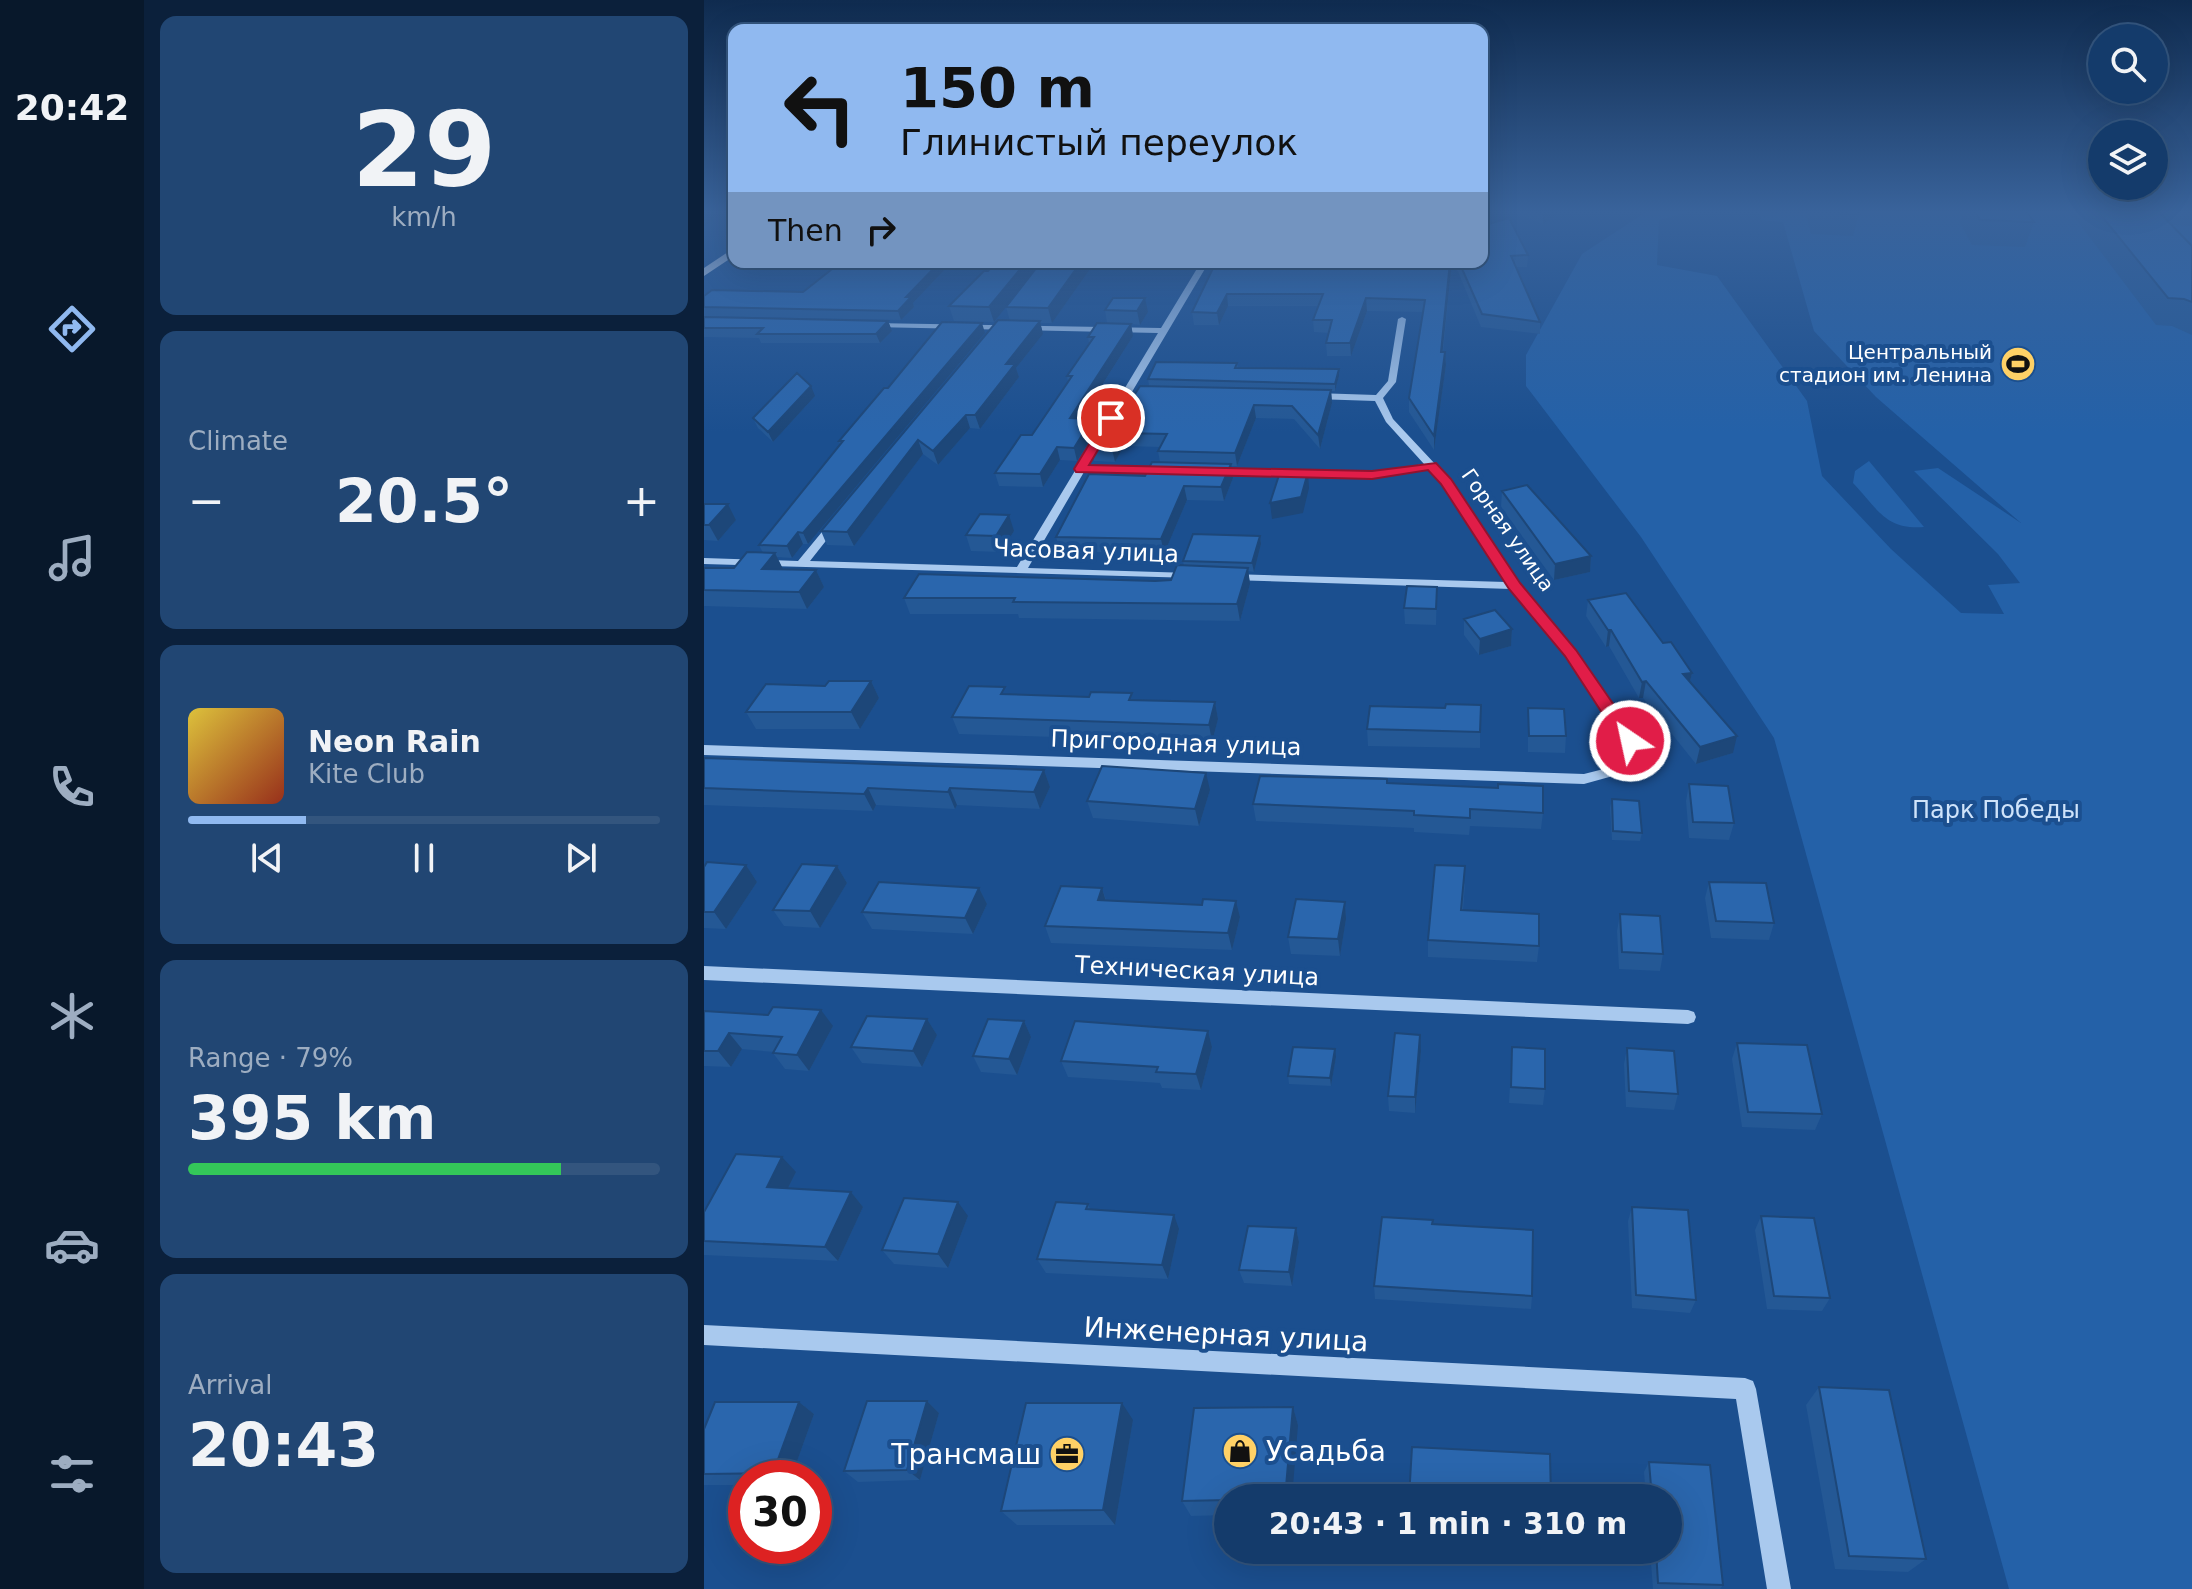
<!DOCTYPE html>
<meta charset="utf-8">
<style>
body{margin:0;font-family:"DejaVu Sans",sans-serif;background:#214673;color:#f1f3f6;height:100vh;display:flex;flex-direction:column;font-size:30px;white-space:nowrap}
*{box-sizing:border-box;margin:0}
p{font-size:26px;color:#9dadc1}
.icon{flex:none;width:44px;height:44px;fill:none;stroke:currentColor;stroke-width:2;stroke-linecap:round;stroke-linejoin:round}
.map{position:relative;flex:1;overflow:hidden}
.details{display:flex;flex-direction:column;gap:16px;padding:16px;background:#0b203b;width:560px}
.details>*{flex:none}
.guide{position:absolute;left:24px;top:24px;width:760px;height:244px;border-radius:16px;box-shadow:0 8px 32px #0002,0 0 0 2px #33557e;background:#90b9f0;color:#111;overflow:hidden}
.fabs{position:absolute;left:1384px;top:24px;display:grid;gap:16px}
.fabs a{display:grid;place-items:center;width:80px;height:80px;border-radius:50%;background:#143b6b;box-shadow:0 8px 32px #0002,0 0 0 2px #33557e;font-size:40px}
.speed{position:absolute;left:24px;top:1460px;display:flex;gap:16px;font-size:40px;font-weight:700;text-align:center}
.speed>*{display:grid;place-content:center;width:104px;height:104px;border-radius:50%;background:#143b6b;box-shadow:0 8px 32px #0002,0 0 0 2px #33557e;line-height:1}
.speed .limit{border:12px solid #d22;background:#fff;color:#111}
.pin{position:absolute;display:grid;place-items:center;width:68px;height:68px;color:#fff;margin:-34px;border:4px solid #fff;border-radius:50%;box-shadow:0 2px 8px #0007}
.me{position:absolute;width:88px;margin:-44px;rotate:326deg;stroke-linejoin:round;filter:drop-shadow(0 0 6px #0008)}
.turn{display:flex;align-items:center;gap:28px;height:168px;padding:0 40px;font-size:36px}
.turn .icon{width:104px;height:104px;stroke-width:2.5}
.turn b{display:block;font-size:56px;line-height:68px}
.then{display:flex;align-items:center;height:76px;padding:0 40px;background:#0003;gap:16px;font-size:30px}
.big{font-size:60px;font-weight:700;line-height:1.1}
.details .tile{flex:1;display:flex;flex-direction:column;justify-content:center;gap:12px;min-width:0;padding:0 28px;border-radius:16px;background:#214673}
.details .dial{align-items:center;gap:0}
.dial b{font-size:104px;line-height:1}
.song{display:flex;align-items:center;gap:24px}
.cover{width:96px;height:96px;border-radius:12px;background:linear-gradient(135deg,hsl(50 70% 55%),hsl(10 70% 35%))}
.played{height:8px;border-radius:4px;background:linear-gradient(90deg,#90b9f0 25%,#33557e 25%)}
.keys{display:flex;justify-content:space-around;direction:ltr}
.heat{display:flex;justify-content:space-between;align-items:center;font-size:44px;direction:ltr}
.charge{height:12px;border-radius:6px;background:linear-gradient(90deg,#34c759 79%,#33557e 0)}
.trip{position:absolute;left:510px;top:1484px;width:468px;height:80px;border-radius:40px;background:#143b6b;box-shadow:0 8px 32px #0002,0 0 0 2px #33557e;font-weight:700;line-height:80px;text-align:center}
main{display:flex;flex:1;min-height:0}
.tab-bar{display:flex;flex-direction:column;width:144px;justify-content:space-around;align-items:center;background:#08182b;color:#9dadc1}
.tab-bar .icon{width:56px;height:56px}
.tab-bar .on{color:#90b9f0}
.tab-bar b{font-size:36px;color:#f1f3f6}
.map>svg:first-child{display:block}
</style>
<main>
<nav class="tab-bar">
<b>20:42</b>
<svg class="icon on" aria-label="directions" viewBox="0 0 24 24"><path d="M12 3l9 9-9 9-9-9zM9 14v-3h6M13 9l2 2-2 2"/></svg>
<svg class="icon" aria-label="music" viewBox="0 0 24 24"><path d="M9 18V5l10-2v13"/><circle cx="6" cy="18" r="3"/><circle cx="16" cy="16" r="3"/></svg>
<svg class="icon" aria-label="phone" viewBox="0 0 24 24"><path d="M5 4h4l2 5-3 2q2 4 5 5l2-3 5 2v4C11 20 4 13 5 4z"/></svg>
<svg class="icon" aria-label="climate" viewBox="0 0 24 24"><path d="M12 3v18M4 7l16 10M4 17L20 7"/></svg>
<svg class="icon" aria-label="car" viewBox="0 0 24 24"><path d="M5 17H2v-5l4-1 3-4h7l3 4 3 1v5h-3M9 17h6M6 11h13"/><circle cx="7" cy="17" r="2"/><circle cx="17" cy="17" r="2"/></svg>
<svg class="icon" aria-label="filters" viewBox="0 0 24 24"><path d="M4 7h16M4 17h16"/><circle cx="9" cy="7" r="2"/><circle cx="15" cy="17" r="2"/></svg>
</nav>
<section class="details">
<div class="tile dial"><b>29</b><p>km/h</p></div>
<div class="tile"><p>Climate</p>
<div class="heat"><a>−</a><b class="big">20.5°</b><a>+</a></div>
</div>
<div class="tile">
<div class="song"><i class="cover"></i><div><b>Neon Rain</b><p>Kite Club</p></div></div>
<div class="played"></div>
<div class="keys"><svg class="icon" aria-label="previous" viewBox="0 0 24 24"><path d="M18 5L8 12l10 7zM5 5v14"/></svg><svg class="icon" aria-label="pause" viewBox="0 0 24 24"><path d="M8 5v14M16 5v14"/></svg><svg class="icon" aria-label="next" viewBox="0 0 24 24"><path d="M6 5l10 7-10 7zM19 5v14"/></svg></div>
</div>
<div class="tile"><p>Range · 79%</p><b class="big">395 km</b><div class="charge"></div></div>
<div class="tile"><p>Arrival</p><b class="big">20:43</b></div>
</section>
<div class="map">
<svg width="1488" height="1589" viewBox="0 0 1488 1589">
<rect width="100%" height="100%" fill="#1b4f8f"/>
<!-- green -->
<path fill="#2461a8" d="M945,210H992L955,220L953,265L1013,276L1103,401L1118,476L1187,549L1257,613L1300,614L1284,585L1316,583L1294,554L1210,471L1234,468L1317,523L1172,397L1110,331L1079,222L1057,220L1056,212L1488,210V1589H1305L1070,738L937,537L822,386V355L878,254Z
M1165,461L1220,527C1181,530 1174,509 1149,483L1151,471Z"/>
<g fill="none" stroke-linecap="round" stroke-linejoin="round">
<!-- minor -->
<path fill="#a9c9ee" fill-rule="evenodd" d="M497,262H505L384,466L460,468L465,471L460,474L380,472L324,568L486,573L490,574V578L0,564V558L94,561L127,521L131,520L136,523L106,561L313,567L454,333L168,327L164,325L168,323L457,328Z
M698,317L702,319L692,382L679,398L689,419L746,480L814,584L871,650L945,760L947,763L945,766L880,784L0,755V745L880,774L931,761L863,655L807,589L527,580L521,577L527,574L802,582L738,484L725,469L668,478L509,475L504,472L509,469L668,472L720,464L682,422L671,401L611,399L606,396L611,393L672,395L684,381L694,319Z
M0,966L984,1010L990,1012L992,1017L990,1022L984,1024L0,980Z
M0,1325L1041,1378L1049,1381L1052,1389L1087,1589H1063L1032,1399L0,1345Z"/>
<!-- major -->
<path fill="#f0f6ff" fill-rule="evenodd" d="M30,248V256L0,276V268Z"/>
</g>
<!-- wall -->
<path fill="#245895" d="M804,210H859L839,224Z
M1065,210H1153L1155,214L1149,236L1107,234L1102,214L1065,213Z
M1259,210H1321L1330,222L1321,247L1268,245L1256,223Z
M1365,210H1488V226L1468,225L1488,246V335L1468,326L1452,325Z
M778,226L824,255L823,267H812L836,322V334L777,327L750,262H778Z
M137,262H245L243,263L244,266L209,303L210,307L197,320L0,316V296L99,292Z
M292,262H391L348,323H336L339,334L312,368L315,377L276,429L266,428L234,465L219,454L150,546L123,545L117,531L306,321L302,307L304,304L290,322L250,321L245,306L284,271Z
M512,262H748L739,352H741L742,365L730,450L705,412V398L719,312L663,311L647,356H623L622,343L625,333L610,332L609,320L614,306H524L515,325H490L488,312Z
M409,298L444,312L436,325L427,324L429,336L377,419H388L391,432L373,461L356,460L339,487L295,486L291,473L328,435L364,382L363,376L385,343L384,337L403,323L401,310Z
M0,317L184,321L188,331L176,343H57L55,338L0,337Z
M281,333L104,544H99L88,558L73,557L79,570H112L120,587L103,609L0,606V568H30L59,553L55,545L136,445L135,441L184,388Z
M533,363L534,368L635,369V376L631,391H627L628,403L616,449L590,419L552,418L533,466H527L529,478L520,501L483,500L460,554L356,551L352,537L441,476L456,462L454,451L456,447L420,446L411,462L390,461L387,448L415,420L445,386L444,379Z
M111,396L69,442L54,428L49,418Z
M798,491L887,556L886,572L850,580L797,507Z
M0,504H24L32,520L14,541L0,540Z
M310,531L297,552L267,551L262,535Z
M556,536L557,544L550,572L544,571L546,584L536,621L315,618L314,614H206L200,598L467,580L480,566L479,561Z
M733,587L732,625L701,624L700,608Z
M884,600L959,643L988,673L986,682L1029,753L992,764L939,698H935L905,646L902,647L882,616Z
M760,619L808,629L807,646L775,655L760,635Z
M167,681L175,698L156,729H52L42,712Z
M304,695L430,700L511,702L514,719L508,742L255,734L248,717Z
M824,708L862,736L861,753L824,752Z
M663,729L776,732V748L664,746Z
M0,758L340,770L346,787L336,809L253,805L251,809L172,805L169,811L0,805Z
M684,783L839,813L837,829L766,826L765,835L710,832V828L552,821L549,804Z
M985,784L1030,823L1025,840L985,838L982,801Z
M506,790L495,826L389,818L383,801Z
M908,799L938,833L936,841L908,840L906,808Z
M42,865L53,882L22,929L0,928V867Z
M133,866L143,883L116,928L80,926L69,910Z
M1005,882L1070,923L1065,940L1007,938L1001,898Z
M761,883L759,910L835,946L833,962L724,957V940Z
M275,888L283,904L269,934L168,929L158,912Z
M398,888L402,900L498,905L532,901L536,917L528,950L347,943L341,926Z
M641,902L642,919L636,956L587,954L584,937Z
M916,914L959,954L956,971L915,969L913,931Z
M0,1011L129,1026L105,1071L81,1069L69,1053L70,1052L38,1049L27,1067L0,1066Z
M223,1019L233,1035L218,1067L158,1063L147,1047Z
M320,1021L327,1037L313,1075L277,1072L269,1056Z
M504,1031L508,1047L497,1090L458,1088L456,1083L364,1077L357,1061Z
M1033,1043L1118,1114L1111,1130L1038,1127L1028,1059Z
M808,1047L841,1089L839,1105L805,1103Z
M923,1048L974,1094L970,1110L922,1107L920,1064Z
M717,1051L711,1113L685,1111L684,1096Z
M632,1057L627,1086L585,1084L584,1076Z
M92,1172L84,1188L147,1192L159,1207L134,1261L0,1255V1212Z
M384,1204L386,1209L475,1229L464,1279L342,1273L333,1259Z
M928,1207L992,1300L986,1313L928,1308L924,1221Z
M264,1216L244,1268L190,1264L178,1250Z
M1057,1216L1126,1298L1118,1311L1063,1309L1051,1230Z
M729,1224L828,1296L827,1309L671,1299L670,1286Z
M592,1228L595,1242L588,1286L540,1283L535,1270Z
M1115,1387L1222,1559L1204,1572L1131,1569L1102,1405Z
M223,1401L235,1413L216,1480L154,1482L140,1471Z
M95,1402L110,1414L87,1478H42V1485H0V1429Z
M589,1407L594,1425L524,1498V1515L487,1516L478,1501Z
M429,1420L411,1525H313L297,1511Z
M945,1462L1019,1585L1016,1589H949L946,1550H964V1498H942L940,1472Z"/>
<!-- shaded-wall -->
<path fill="#1d4779" d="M4,210H24L0,226V212Z
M845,210H859L839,224V214Z
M236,262H245L243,263L244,266L209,303L210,307L197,320L194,311L202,297Z
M322,262H338L290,322L285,307Z
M377,262H391L348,323L344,308Z
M746,262H748L737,365V352Z
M523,294L524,306L515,325L513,313Z
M441,298L444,312L436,325L433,311Z
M662,298L663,311L647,356L646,343Z
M184,321L188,331L176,343L172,334Z
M336,321L339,334L312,368L315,377L276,429L271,415L302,364Z
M278,323L281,333L104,544L99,533Z
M427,324L429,336L369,431L366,418Z
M741,352L742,365L730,450V436Z
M635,369V376L631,391V384Z
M107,386L111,396L69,442L64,432Z
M627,390L628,403L616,449L614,435Z
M550,405L552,418L533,466L531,453Z
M262,415L266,428L234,465L229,451Z
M388,419L391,432L373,461L370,448Z
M417,433L420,446L411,462L408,449Z
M214,440L219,454L150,546L143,532Z
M353,447L356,460L339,487L336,474Z
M527,464L529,478L520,501L517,487Z
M604,472L605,488L599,513L568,519L566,503Z
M480,486L483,500L460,554L457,539Z
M24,504L32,520L14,541L5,525Z
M305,515L310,531L297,552L292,536Z
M94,532L99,544L88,558L83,546Z
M556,536L557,544L550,572L548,563Z
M71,553L79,569H58Z
M887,556L886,572L850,580L851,564Z
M544,568L546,584L536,621L533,604Z
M112,570L120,587L103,609L95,592Z
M808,629L807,646L775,655L776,639Z
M904,630H907L905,646L902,647Z
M988,673L984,690L979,674Z
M167,681L175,698L156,729L147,712Z
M942,681L939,698H935L938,682Z
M511,702L514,719L508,742L505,725Z
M1033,736L1029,753L992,764L996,747Z
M340,770L346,787L336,809L330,792Z
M502,773L506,790L495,826L491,809Z
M164,788L172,805L169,811L160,794Z
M246,788L253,805L251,809L244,792Z
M42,865L53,882L22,929L10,912Z
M133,866L143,883L116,928L106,911Z
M275,888L283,904L269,934L261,918Z
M398,888L403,905L394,900Z
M532,901L536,917L528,950L524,933Z
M641,902L642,919L636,956L634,939Z
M117,1010L129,1026L105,1071L93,1055Z
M223,1019L233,1035L218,1067L209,1051Z
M320,1021L327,1037L313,1075L305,1059Z
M504,1031L508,1047L497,1090L492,1074Z
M25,1033L38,1049L27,1067L14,1051Z
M716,1035L717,1051L711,1113V1097Z
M631,1049L632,1057L627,1086L626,1078Z
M78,1157L92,1172L77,1202L63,1187Z
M147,1192L159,1207L134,1261L121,1247Z
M254,1202L264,1216L244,1268L234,1254Z
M470,1215L475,1229L464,1279L458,1265Z
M592,1228L595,1242L588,1286L585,1272Z
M223,1401L235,1413L216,1480L203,1470Z
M95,1402L110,1414L87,1478H76L69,1473Z
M418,1403L429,1420L411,1525L399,1510Z
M589,1407L594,1425L588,1498H581Z"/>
<!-- building -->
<path fill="#2a66ad" stroke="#1d4779" stroke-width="2" d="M828,210H845L839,214Z
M1111,210H1153L1155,214L1111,212Z
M1270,210H1321L1330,222L1276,220Z
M1393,210H1453L1488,246V302L1480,299L1464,298Z
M805,218L824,255L807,256L836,322L778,314L755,262H778V226Z
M137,262H236L202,297H207L194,311L0,307V296L8,290L99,292Z
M292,262H322L285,307L245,306L280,271H284Z
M337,262H377L344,308L302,307Z
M512,262H746L737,352H741L730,436L705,398L721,300L662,298L646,343H622L628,320H609L619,294H523L513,313L488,312Z
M409,298H441L433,311L401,310Z
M0,317L184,321L172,334H53L59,328H0Z
M294,320L336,321L302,364H311L271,415H262L229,451L214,440L143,532L117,531Z
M238,322L278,323L99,533L94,532L83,546L55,545L139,441H135L180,388H184Z
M393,323L427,324L366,418L388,419L370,448L353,447L336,474L291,473L317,435H328L368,376H363L390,337H384Z
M452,362L533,363L531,368L635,369L631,384L444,379Z
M93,373L107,386L64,432L49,418Z
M436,386L627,390L614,435L588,406L550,405L531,453L454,451L463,434L417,433L408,449L387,448L404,419L415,420Z
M448,462L527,464L517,487L480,486L457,539L352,537L385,474L441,476Z
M576,472H604L597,497L566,503Z
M823,485L887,556L851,564L798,491Z
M0,504H24L5,525H0Z
M276,514L305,515L292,536L262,535Z
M489,534L556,536L548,563L479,561Z
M43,552L71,553L58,569L112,570L95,592L0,590V568H30Z
M473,565L544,568L533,604L309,602L311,598H200L215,574L451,581L467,580Z
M703,586L733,587L732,609L700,608Z
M922,593L959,643L967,642L988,673L979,674L1033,736L996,747L942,681L938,682L907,630H904L884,600Z
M791,610L808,629L776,639L760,619Z
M125,681H167L147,712H42L62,684L121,686Z
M265,686L301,687L297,694L385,697L387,692L428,693L425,700L511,702L505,725L248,717Z
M742,704L777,705L776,732L663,729L666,706L741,708Z
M824,708L860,709L862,736H825Z
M0,758L340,770L330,792L246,788L244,792L164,788L160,794L0,788Z
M398,766L502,773L491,809L383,801Z
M556,776L683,779V783L794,788V784L839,786V813L766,809V818L710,815V811L549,804Z
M985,784L1024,786L1030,823L989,822Z
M908,799L935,801L938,833L909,831Z
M3,862L42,865L10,912H0V867Z
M98,864L133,866L106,911L69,910Z
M731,865L761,866L757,910L835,914V946L724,940Z
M175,882L275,888L261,918L158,912Z
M1005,882L1062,883L1070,923L1012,921Z
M357,886L398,888L394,900L498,905L499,899L532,901L524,933L341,926Z
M592,899L641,902L634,939L584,937Z
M916,914L956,916L959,954L918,952Z
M69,1007L117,1010L93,1055L69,1053L78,1037L25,1033L14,1051H0V1011L64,1015Z
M163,1016L223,1019L209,1051L147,1047Z
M284,1019L320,1021L305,1059L269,1056Z
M371,1021L504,1031L492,1074L452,1072L454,1067L357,1061Z
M691,1033L716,1035L711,1097L684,1096Z
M1033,1043L1103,1045L1118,1114L1044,1112Z
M589,1047L631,1049L626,1078L584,1076Z
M808,1047L841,1049V1089L807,1087Z
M923,1048L970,1051L974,1094L925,1091Z
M32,1154L78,1157L63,1187L147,1192L121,1247L0,1241V1212Z
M200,1198L254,1202L234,1254L178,1250Z
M352,1202L384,1204L382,1209L470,1215L458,1265L333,1259Z
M928,1207L984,1210L992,1300L932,1295Z
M1057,1216L1110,1218L1126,1298L1070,1296Z
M678,1217L729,1220L728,1224L829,1230L828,1296L670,1286Z
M544,1226L592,1228L585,1272L535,1270Z
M1115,1387L1185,1390L1222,1559L1145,1556Z
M163,1401H223L203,1470L140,1471Z
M11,1402H95L69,1473L0,1474V1429Z
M322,1403H418L399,1510L297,1511Z
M589,1407L581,1498H524V1500L478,1501L490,1408Z
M708,1447L846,1454L847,1498H705Z
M945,1462L1006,1465L1019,1585L954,1583L952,1550H964V1498H948Z"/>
<!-- sky -->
<linearGradient id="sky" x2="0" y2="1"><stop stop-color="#0f2b4f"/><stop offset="0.49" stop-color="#39639b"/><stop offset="1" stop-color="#39639b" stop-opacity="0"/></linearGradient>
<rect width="1488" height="432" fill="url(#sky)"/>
<!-- route -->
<path fill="#e11d48" stroke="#92132f" stroke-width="2" d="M407,414L413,418L385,465L668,471L732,463L747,479L816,583L872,650L932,737L934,741L932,745H919L861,656L805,589L737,484L724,470L668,479L372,472L370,469L401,418Z"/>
<!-- icons -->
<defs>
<symbol id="stadium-disc" viewBox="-11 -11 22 22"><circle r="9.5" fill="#ffd166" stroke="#1b4f8f"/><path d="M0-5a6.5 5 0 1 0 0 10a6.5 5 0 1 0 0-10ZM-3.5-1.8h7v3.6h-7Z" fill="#111"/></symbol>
<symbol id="shop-disc" viewBox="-11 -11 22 22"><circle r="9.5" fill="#ffd166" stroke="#1b4f8f"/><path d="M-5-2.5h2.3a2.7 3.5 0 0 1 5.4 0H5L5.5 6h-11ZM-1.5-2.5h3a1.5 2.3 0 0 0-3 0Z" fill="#111"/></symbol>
<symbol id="office-disc" viewBox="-11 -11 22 22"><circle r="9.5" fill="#ffd166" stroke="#1b4f8f"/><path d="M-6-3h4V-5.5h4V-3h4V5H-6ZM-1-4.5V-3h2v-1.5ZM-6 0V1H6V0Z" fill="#111"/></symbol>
</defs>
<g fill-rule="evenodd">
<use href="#stadium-disc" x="1294" y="344" width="40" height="40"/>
<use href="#shop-disc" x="516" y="1431" width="40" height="40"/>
<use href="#office-disc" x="343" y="1434" width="40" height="40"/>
</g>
<g text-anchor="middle" stroke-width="8" stroke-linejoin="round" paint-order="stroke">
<!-- far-poi labels -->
<g font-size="20" fill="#fff" stroke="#1b4f8f" text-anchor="end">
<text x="1288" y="359">Центральный<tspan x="1288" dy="23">стадион им. Ленина</tspan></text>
</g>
<!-- far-street labels -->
<g font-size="20" fill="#fff" stroke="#1b4f8f">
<text transform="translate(804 530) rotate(55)" y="7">Горная улица</text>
</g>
<!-- street labels -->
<g font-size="24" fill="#fff" stroke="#1b4f8f">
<text transform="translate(382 551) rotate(2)" y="8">Часовая улица</text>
<text transform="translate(472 743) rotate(2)" y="8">Пригородная улица</text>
<text transform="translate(493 971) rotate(3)" y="8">Техническая улица</text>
</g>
<!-- park labels -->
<g font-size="24" fill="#cfe3fa" stroke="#1b4f8f">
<text x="1292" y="818">Парк Победы</text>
</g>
<!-- near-street labels -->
<g font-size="28" fill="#fff" stroke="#1b4f8f">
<text transform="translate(522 1334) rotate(3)" y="10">Инженерная улица</text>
</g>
<!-- near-poi labels -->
<g font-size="28" fill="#fff" stroke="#1b4f8f" text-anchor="start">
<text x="562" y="1461">Усадьба</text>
<text x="337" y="1464" text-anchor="end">Трансмаш</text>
</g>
</g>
</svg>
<div class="fabs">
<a><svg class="icon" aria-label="search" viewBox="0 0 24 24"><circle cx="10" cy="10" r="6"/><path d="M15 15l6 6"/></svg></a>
<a><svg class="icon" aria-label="layers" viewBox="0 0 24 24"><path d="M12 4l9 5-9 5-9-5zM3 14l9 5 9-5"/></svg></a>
</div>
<div class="speed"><div class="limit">30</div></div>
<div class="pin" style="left:407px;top:418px;background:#d93025"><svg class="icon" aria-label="arrive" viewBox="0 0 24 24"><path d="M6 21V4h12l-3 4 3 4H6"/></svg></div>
<svg class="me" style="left:926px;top:741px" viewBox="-20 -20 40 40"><circle r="17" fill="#e11d48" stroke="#fff" stroke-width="3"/><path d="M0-11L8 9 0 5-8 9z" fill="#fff"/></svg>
<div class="trip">20:43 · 1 min · 310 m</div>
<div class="guide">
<div class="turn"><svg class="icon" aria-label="left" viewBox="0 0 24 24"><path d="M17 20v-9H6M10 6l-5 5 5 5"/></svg><div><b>150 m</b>Глинистый переулок</div></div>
<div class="then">Then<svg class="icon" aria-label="right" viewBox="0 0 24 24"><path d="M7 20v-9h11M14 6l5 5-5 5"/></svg></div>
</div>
</div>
</main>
